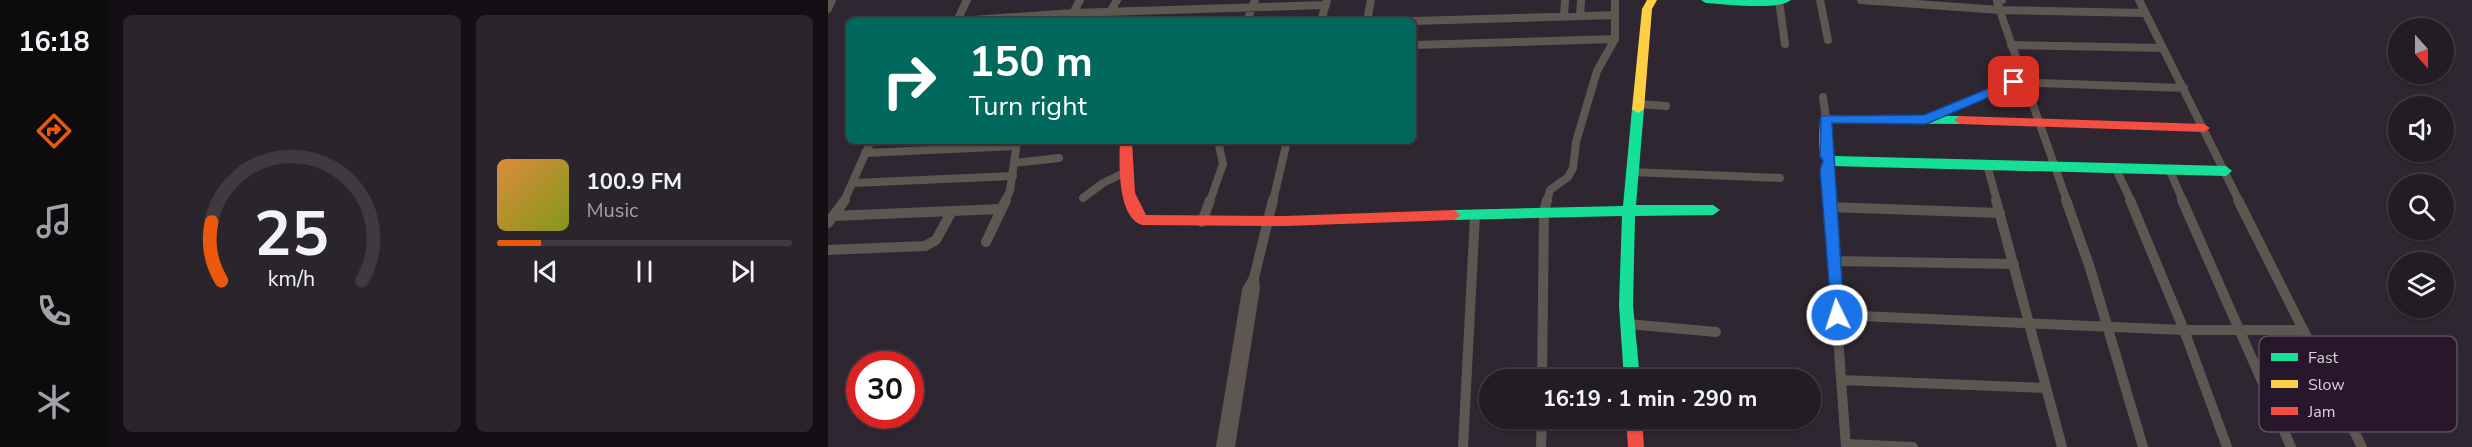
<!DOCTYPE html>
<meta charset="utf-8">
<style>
body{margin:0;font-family:"Nunito Sans",sans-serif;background:#2a252c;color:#f1f3f6;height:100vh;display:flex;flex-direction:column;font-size:22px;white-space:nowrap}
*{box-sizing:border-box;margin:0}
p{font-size:20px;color:#a2a1a6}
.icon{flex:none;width:33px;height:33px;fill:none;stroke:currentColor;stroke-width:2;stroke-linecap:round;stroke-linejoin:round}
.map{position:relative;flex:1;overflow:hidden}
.sheet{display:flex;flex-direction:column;gap:15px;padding:15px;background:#130f14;width:720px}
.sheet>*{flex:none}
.banner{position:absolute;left:18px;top:18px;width:570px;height:126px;border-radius:9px;box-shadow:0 2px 4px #0004,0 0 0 2px #3f3a41;background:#00695c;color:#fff;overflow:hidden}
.needle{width:39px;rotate:159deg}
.buttons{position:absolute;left:1560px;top:18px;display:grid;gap:12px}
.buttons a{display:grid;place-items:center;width:66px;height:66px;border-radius:50%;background:#221c24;box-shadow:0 2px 4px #0004,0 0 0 2px #3f3a41;font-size:30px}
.speed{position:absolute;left:18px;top:351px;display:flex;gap:12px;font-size:30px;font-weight:700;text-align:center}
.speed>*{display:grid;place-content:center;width:78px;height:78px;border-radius:50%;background:#221c24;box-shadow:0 2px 4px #0004,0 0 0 2px #3f3a41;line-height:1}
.speed .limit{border:9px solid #d22;background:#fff;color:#111}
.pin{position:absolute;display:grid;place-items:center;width:51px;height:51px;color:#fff;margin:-26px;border-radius:12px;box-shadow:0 3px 9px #0006}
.me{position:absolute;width:66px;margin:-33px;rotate:356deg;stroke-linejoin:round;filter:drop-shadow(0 0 4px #0008)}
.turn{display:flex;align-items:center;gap:21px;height:126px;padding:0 24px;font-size:27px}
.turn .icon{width:78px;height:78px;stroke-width:2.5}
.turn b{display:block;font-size:42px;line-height:51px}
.sheet .tile{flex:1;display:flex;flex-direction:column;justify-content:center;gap:9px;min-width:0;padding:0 21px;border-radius:9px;background:#2a252c}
.sheet .dial{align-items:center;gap:0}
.dial svg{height:156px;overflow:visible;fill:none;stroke:#3f3a41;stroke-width:7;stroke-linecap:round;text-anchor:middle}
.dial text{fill:#f1f3f6;stroke:none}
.song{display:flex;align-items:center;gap:18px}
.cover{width:72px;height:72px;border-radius:9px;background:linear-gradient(135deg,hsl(30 70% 55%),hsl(70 70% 35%))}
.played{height:6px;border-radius:3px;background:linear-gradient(90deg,#ea580c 15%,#3f3a41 15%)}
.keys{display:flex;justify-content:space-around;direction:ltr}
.sheet .tiles{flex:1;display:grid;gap:15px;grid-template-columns:repeat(2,1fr)}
.trip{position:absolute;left:651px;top:369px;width:342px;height:60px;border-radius:30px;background:#221c24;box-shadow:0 2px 4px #0004,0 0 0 2px #3f3a41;font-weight:700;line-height:60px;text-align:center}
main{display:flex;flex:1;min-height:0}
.tab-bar{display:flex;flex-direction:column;width:108px;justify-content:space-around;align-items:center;background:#0e0b0e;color:#a2a1a6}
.tab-bar .icon{width:42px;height:42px}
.tab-bar .active{color:#ea580c}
.tab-bar b{font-size:27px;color:#f1f3f6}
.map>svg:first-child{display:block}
</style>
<main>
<nav class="tab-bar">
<b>16:18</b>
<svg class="icon active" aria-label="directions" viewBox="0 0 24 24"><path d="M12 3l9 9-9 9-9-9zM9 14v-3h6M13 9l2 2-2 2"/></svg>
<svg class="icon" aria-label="music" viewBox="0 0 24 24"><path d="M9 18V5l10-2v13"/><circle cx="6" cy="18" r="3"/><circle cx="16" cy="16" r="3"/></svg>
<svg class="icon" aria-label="phone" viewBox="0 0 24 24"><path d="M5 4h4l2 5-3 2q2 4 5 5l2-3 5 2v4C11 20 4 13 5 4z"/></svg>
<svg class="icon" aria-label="climate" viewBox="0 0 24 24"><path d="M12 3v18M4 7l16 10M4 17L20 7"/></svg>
</nav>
<section class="sheet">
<div class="tiles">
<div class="tile dial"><svg viewBox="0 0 100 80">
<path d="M14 69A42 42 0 1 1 86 69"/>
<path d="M14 69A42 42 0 0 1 9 39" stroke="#ea580c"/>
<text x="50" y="56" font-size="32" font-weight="700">25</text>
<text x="50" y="72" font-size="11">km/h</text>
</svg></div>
<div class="tile">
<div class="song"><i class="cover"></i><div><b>100.9 FM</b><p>Music</p></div></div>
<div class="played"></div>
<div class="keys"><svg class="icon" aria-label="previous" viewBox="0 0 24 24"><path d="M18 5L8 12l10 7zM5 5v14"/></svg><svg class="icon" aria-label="pause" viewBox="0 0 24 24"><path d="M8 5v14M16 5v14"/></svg><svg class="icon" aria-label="next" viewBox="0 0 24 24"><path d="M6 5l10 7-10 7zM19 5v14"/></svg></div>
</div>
</div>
</section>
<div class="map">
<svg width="1644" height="447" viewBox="0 0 1644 447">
<rect width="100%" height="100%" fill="#2e2630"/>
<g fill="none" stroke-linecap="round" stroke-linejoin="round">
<!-- street-far1 -->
<path stroke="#5e5650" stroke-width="8" d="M992,0L1000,40
M1033,0L1172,10L1317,13
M1174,0L1169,1L1175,20L1239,201
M1311,0L1411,201
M951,1L957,44
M0,9L4,0
M245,13L252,0
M736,16L737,0
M752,16L753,0
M129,21L245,13L498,5
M129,21L139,0
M277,21L289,0
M419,21L427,0
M493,21L499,0
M539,21L543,0
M585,21L787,15
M585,45L787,39
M1183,45L1335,48
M995,97L998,119
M810,104L838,106
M1098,120L1186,82L1356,88
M37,153L188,146
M186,163L231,158
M1159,165L1169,201
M1287,167L1303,201
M1341,169L1355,201
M804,172L952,178
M25,183L185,176
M255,198L275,183L298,172
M16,201L43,141
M177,201L182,191L189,141
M382,201L395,164L390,141
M445,201L459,141
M719,201L722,190L740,177L745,168L748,142L769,71L787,39V0
M1000,201L998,170L1001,160"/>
<!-- street -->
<path stroke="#5e5650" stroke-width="10" d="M1000,200L1018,447
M1168,200L1234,447
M1238,200L1262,268L1315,447
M1302,200L1356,330L1399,447
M1354,200L1463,447
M1410,200L1534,447
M1001,207L1172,213
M5,216L173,209
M374,222L382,200
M0,223L17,200
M158,242L178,200
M0,250L97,246L108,240L124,211
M1005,261L1186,264
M1009,315L1356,330H1472
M800,324L888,332
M803,372L856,375
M714,380L716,212L719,200
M1013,380L1218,388
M1018,444L1085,447
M393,447L419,290L426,278
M402,447L427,288L426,278L445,200
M635,447L647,215
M713,447L714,418"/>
<!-- fast -->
<path fill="#16e098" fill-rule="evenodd" d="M873,0H963C950,11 896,4 878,3Z
M810,105L816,109L808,205H885L892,210L885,215L807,216L805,305L812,380H796L791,305L794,216L626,220L619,215L626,210L795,206L804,109Z
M998,115L1132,116L1138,120L1132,124L1004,123V155L1006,156L1398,166L1404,171L1398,176L1003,166C986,159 992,134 992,119Z"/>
<!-- slow -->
<path fill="#ffcf43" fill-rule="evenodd" d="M819,0H829L824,9L816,109L810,113L804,109L814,9Z"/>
<!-- jam -->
<path fill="#f24e42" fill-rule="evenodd" d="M1132,116L1376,124L1382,128L1376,132L1132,124L1126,120Z
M292,141H304L307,193L318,215L457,216L626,210L633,215L626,220L457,226L314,225C289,217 291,162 292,141Z
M798,418H814L816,447H800Z"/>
</g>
<!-- route -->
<path fill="#1a73e8" stroke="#114b97" stroke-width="1.5" d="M1186,78L1192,82L1190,85L1098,124L1004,123L1016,315L1014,319H1004L992,170L995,161L992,156L993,116L1096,115Z"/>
<!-- legend -->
<rect x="1431" y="336" width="198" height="96" rx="9" fill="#28172b" stroke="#5e4e61" stroke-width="1.5"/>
<rect x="1443" y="353" width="27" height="8" fill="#16e098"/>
<rect x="1443" y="380" width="27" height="8" fill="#ffcf43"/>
<rect x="1443" y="407" width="27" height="8" fill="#f24e42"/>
<g font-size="16" fill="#dcd0de">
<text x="1480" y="363">Fast</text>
<text x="1480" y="390">Slow</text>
<text x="1480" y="417">Jam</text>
</g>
</svg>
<div class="buttons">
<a><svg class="needle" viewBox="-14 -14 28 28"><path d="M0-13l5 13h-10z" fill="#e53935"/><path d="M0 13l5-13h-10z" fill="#a2a1a6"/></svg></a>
<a><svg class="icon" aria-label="sound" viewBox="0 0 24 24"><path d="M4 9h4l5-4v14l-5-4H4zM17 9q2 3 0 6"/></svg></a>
<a><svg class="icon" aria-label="search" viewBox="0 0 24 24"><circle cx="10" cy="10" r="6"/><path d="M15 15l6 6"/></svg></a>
<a><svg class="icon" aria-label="layers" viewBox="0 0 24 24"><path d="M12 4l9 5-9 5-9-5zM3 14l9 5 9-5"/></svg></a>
</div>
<div class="speed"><div class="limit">30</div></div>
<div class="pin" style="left:1186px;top:82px;background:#d93025"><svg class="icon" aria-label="arrive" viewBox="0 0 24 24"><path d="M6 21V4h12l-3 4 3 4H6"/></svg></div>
<svg class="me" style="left:1009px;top:315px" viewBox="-20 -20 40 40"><circle r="17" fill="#1a73e8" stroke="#fff" stroke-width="3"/><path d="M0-11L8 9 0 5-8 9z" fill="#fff"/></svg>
<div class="trip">16:19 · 1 min · 290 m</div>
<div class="banner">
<div class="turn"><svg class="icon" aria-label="right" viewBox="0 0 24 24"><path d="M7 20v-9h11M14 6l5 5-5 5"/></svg><div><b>150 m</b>Turn right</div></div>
</div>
</div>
</main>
